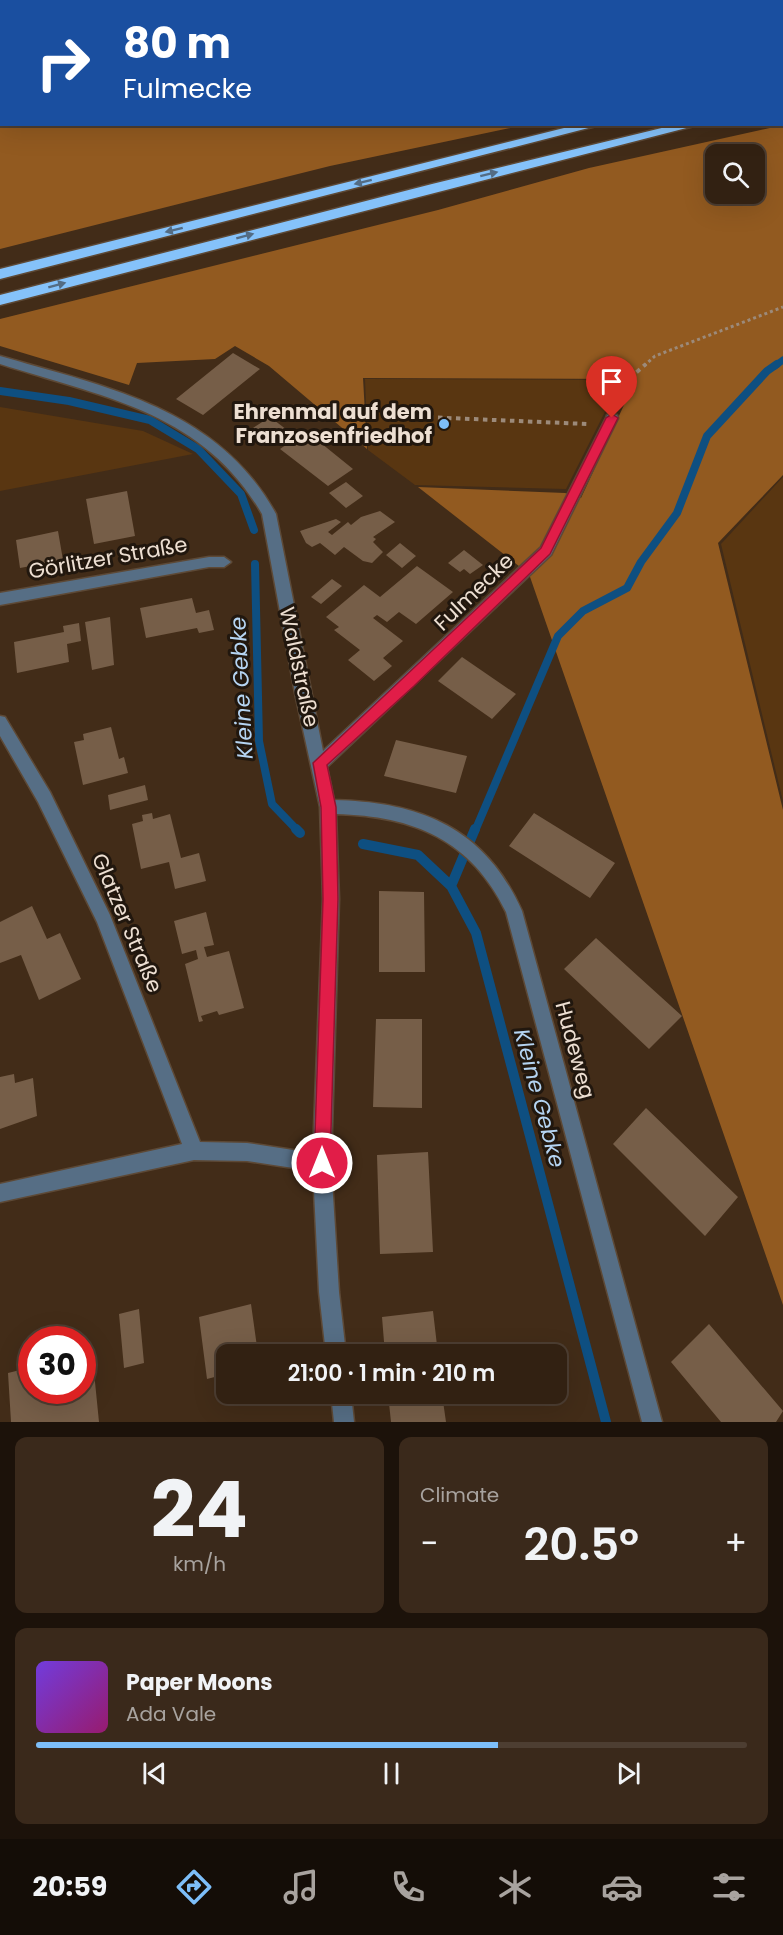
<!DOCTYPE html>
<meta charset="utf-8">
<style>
body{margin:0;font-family:Poppins,sans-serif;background:#3a291b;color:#f1f3f6;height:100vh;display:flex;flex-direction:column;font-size:22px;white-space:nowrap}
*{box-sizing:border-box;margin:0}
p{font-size:20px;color:#a8a39f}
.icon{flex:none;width:33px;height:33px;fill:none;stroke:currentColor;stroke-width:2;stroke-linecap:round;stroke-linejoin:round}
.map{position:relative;height:1422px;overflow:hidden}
.details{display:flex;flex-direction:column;gap:15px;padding:15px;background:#1c120a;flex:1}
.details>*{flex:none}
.top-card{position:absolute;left:0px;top:0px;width:783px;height:126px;box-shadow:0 6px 24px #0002,0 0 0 2px #4d3e32;background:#1a4fa0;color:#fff;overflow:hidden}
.controls{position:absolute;left:705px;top:144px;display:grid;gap:12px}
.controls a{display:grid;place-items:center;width:60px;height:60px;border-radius:12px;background:#322112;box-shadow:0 6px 24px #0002,0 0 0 2px #4d3e32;font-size:30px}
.speed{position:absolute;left:18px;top:1326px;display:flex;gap:12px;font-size:30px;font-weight:700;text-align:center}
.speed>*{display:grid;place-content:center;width:78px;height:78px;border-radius:50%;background:#322112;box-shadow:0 6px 24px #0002,0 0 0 2px #4d3e32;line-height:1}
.speed .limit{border:9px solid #d22;background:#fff;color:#111}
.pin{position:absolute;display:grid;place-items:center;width:51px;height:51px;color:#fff;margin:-62px -26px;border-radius:50% 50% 50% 0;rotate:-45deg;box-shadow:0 0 6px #0007}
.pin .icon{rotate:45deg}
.me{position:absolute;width:66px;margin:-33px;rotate:0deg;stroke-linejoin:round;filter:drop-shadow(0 0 4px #0008)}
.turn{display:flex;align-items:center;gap:21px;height:126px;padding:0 24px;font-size:27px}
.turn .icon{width:78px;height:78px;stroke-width:2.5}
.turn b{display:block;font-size:42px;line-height:51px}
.big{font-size:45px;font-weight:600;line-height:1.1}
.details .widget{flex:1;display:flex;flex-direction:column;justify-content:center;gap:9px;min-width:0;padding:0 21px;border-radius:12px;background:#3a291b}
.details .dial{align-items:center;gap:0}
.dial b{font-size:78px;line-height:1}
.song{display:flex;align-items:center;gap:18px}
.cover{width:72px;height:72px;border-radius:9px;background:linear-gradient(135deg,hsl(260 70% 55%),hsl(320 70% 35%))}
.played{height:6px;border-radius:3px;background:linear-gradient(90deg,#7dbef9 65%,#4d3e32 65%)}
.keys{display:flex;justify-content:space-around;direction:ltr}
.heat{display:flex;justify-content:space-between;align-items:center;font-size:33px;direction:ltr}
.details .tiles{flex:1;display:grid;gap:15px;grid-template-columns:1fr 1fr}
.widget:last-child{grid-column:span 2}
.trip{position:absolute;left:216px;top:1344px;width:351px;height:60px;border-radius:12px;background:#322112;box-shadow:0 6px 24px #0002,0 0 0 2px #4d3e32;font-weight:600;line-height:60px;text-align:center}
.tabs{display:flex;height:96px;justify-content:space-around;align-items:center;background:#140d07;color:#a8a39f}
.tabs .icon{width:42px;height:42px}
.tabs .current{color:#7dbef9}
.tabs b{font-size:27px;color:#f1f3f6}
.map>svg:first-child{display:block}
</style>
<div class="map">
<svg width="783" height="1422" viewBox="0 0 783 1422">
<rect width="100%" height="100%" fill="#422c18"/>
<!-- green -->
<path fill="#593611" d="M365,379L621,380L566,489L415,485L368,450Z
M0,407L143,431L193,454L0,491Z
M783,477V801L721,544Z"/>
<!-- forest -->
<path fill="#925a20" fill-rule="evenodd" d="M0,0H783V66L782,2H2V124L524,125L330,166L0,249Z
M783,125V475L718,543L783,810V1305L529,574L418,487L565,493L581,498L636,379L363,378L367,449L269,366L235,346L215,359L137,363L129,385L0,346V319L438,210L589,168ZM716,154H754V194H716Z"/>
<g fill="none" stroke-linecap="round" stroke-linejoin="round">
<!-- stream-far2 -->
<path stroke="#0e4f81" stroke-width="7" d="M775,366L783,360"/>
<!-- stream-far1 -->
<path stroke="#0e4f81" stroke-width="8" d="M0,391L69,401L150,420L198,449L241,494L254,530
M255,564L259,741L272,804L298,831
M475,831L558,636L583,611L627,588L641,562L677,513L707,436L767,371L777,364"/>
<!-- stream -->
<path stroke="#0e4f81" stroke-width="10" d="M296,829L300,833
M363,844L418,855L451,886L476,933L606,1422
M451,886L475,829"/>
</g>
<!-- building -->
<path fill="#765e48" d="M233,353L260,369L203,415L176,399Z
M270,417L291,433L274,445L253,428Z
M306,431L353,469L328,486L280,449Z
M346,482L363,496L346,508L329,493Z
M127,491L135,536L94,544L86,499Z
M380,511L395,522L373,537L376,539L373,542L383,552L372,563L363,561L344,547L335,555L320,543L312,547L306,543L300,531L336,519L341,522L328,532L332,535L348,522L351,525L361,517Z
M58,531L63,560L20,568L16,540Z
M400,543L416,556L402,568L386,555Z
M464,550L483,565L470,574L464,569L460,572L448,563Z
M417,566L453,592L416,624L399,612L387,622L377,615L373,618L403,641L383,658L392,666L374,681L348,660L360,650L334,630L339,627L326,617L364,585L380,597Z
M332,579L342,586L321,604L311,597Z
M192,598L196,613L209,610L214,630L199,633L197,628L146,638L140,608Z
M110,617L114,665L92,670L85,622Z
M79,623L81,641L67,644L69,662L17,673L14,642L64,632L63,626Z
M462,657L516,694L492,719L438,681Z
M111,727L119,759L124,757L128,773L83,785L74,742L84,740L83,734Z
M396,740L467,756L456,793L384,776Z
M145,785L148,800L110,810L108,795Z
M152,813L153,819L170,814L181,858L199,853L206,881L175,889L169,862L141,869L132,824L143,821L142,815Z
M534,813L615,863L590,898L509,846Z
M379,891L424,892L425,972H379Z
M32,906L47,939L60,933L81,979L39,1000L21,955L0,963V922Z
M206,912L214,945L204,947L207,957L229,951L244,1008L219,1015L217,1011L201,1016L203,1021L199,1022L185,964L198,959L196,950L182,954L174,921Z
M596,938L682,1016L649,1049L564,969Z
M376,1019H422V1108L373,1107Z
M14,1074L15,1083L33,1078L37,1116L0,1129V1077Z
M646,1108L738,1197L705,1236L613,1144Z
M428,1152L433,1252L380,1254L377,1155Z
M251,1304L258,1354H226V1374L207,1379L199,1317Z
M139,1309L144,1363L124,1368L119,1314Z
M433,1311L438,1354H385L382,1317Z
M709,1324L783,1411L776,1422H721L671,1362Z
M92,1352L99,1422H11L8,1373L32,1367V1390H82V1354Z
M388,1394H442L446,1422H391Z"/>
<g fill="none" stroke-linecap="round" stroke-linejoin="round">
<defs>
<path id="minor" d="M0,356C106,387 218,408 276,514L323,751L541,547L606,418L607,415H617L618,418L551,555L327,767L334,800C421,802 485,828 522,911L662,1422H642L506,912C471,840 414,816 336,814L339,899L331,1163L339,1292L346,1354H326L319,1292L313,1171L247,1161L194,1160L0,1202V1184L182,1144L97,922L38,802L0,736V716L5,717L50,792L110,915L200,1142L247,1143L313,1153L323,899L320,807L295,693L262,514C203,412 103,397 0,364Z
M209,557H224L231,562L224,567H209L0,605V593Z
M331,1394H351L354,1422H334Z"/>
<path id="highway" d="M783,77V85L782,86V78Z
M782,101H783V109H782Z
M580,124H604L0,279V269Z
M678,124H702L0,305V295L432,184Z"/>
</defs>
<!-- minor casing -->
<use href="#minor" stroke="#5d4936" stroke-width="3"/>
<!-- highway casing -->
<use href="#highway" stroke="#5d4936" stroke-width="3"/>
<!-- path-far1 -->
<path stroke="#9c8a7a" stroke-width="3" stroke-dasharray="3 3" stroke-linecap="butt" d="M644,366L655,356L783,307"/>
<!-- path -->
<path stroke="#9c8a7a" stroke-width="4" stroke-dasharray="4.5 4.5" stroke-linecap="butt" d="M619,403L630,378L646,364
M402,416L587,424"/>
<!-- minor -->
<use href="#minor" fill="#566e85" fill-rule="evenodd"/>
<!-- highway -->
<use href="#highway" fill="#85c2fa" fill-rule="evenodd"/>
</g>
<!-- one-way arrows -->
<defs><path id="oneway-solid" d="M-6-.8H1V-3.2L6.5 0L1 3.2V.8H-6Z" transform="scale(1.5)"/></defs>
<g fill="#536c84">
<use href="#oneway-solid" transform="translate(489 174) rotate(-14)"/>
<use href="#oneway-solid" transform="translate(363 182) rotate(166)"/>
<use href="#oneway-solid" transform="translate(174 230) rotate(166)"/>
<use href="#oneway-solid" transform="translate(245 236) rotate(-15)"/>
<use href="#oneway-solid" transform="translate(57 285) rotate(-15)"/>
</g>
<!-- route -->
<path fill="#e11d48" stroke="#92132f" stroke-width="1.5" d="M612,414L618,418L550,554L414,686L327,765L336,807L338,899L330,1163L328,1169L322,1171L316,1169L314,1163L323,899L321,807L313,763L541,548L606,418Z"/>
<!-- markers -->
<circle fill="#7dbef9" stroke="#21170e" stroke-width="2" cx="444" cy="424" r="6"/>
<g text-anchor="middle" stroke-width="6" stroke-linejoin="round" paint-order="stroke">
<!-- poi labels -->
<g font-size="21" font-weight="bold" fill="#eddfd2" stroke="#21170e" text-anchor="end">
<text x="432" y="419">Ehrenmal auf dem<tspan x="432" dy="24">Franzosenfriedhof</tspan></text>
</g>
<!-- street labels -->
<g font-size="21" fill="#eddfd2" stroke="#21170e">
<text transform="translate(108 558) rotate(-10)" y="7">Görlitzer Straße</text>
<text transform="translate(474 592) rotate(-44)" y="7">Fulmecke</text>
<text transform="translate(299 667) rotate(78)" y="7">Waldstraße</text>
<text transform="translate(127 923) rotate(67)" y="7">Glatzer Straße</text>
<text transform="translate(575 1050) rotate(75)" y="7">Hudeweg</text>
</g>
<!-- water labels -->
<g font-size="22" font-style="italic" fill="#b5d4f2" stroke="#21170e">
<text transform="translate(241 688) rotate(-93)" y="8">Kleine Gebke</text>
<text transform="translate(540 1098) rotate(75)" y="8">Kleine Gebke</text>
</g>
</g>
</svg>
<div class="controls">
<a><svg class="icon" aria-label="search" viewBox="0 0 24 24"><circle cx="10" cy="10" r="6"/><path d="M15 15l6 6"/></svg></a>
</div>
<div class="speed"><div class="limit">30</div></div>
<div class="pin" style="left:612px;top:418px;background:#d93025"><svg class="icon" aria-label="arrive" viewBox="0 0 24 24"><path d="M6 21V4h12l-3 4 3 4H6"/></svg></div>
<svg class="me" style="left:322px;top:1163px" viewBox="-20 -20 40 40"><circle r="17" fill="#e11d48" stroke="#fff" stroke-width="3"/><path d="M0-11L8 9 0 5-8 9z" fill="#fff"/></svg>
<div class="trip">21:00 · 1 min · 210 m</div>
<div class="top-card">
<div class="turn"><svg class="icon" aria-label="right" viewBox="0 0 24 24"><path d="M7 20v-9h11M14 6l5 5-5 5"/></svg><div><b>80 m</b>Fulmecke</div></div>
</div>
</div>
<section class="details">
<div class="tiles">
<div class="widget dial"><b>24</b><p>km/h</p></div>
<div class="widget"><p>Climate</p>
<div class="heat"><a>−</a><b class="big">20.5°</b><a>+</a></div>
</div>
<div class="widget">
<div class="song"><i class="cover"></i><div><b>Paper Moons</b><p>Ada Vale</p></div></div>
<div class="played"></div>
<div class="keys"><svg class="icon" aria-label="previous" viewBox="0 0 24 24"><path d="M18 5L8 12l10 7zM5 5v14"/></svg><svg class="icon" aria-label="pause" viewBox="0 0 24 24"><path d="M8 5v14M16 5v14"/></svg><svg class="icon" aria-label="next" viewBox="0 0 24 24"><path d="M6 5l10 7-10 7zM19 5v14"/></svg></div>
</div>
</div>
</section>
<nav class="tabs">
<b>20:59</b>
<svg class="icon current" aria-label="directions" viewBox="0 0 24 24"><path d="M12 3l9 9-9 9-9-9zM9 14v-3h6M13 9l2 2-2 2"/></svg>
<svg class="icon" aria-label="music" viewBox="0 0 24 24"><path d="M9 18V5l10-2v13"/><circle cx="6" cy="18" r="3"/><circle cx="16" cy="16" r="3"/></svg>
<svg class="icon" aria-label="phone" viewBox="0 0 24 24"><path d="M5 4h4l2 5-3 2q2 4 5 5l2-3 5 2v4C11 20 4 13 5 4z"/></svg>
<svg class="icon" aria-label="climate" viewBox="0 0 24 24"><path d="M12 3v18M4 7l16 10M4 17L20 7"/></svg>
<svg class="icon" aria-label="car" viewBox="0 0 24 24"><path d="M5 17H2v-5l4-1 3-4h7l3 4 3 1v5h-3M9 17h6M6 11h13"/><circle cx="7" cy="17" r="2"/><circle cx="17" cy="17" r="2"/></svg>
<svg class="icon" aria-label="filters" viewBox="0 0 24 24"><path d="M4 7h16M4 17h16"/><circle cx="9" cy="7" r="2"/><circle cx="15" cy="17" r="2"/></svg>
</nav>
